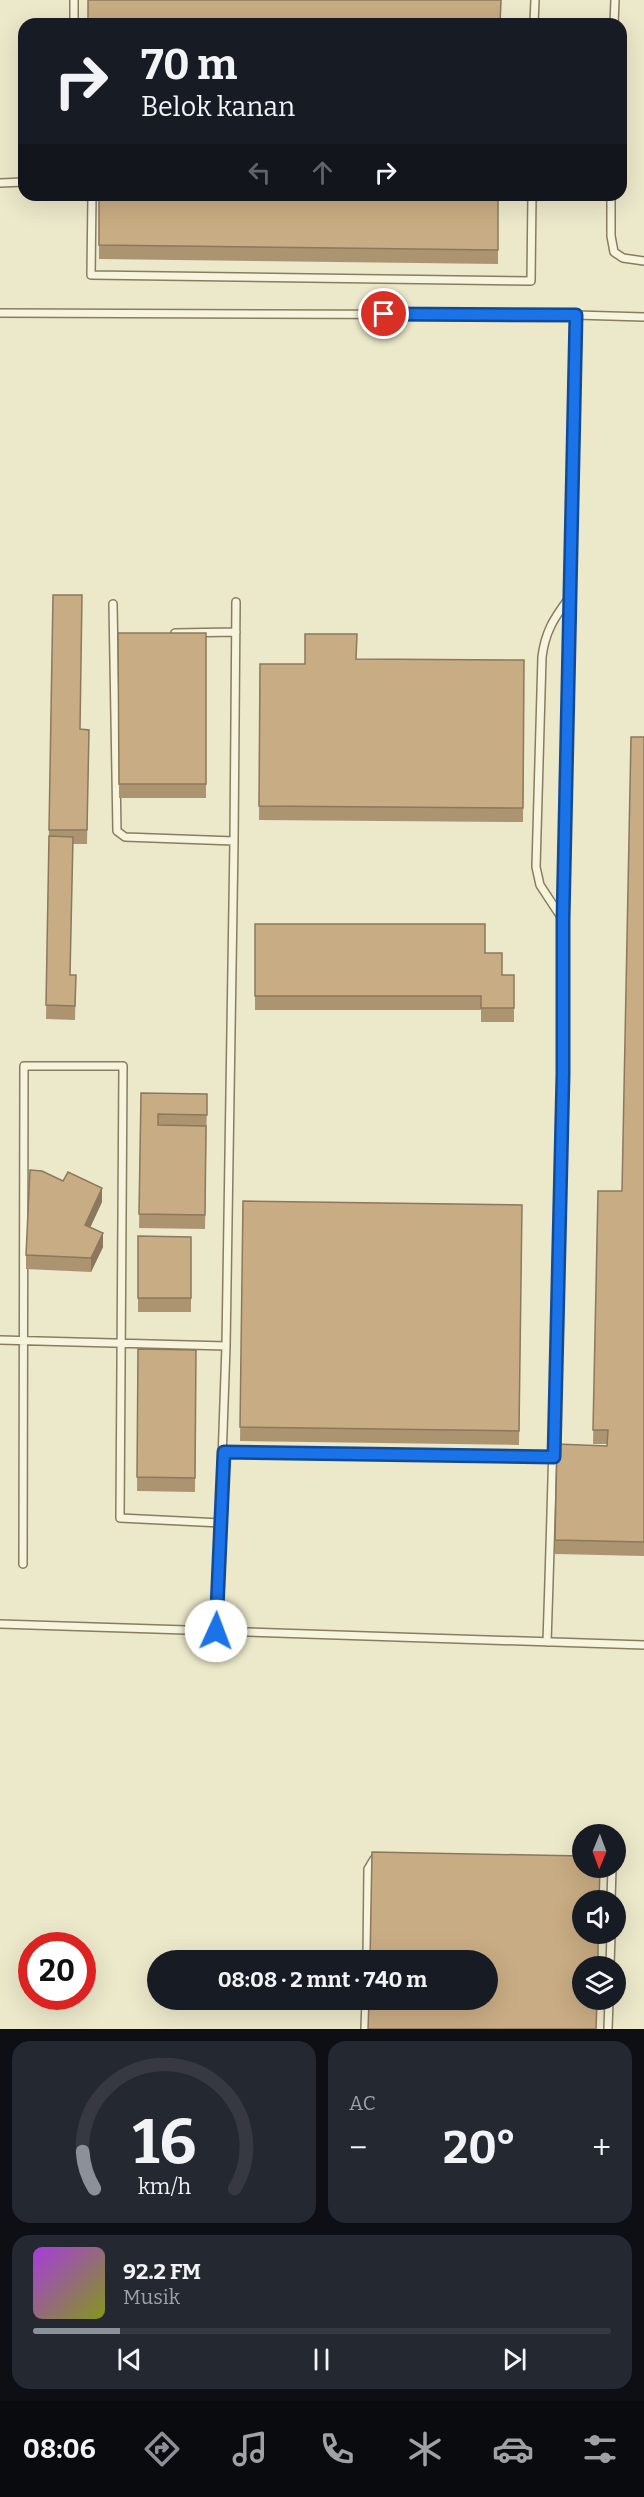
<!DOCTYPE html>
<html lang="id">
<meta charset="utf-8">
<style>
body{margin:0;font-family:Bitter,serif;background:#242831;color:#f1f3f6;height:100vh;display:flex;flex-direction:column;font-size:22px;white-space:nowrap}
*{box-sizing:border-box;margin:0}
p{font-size:20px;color:#9ea1a6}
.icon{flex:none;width:33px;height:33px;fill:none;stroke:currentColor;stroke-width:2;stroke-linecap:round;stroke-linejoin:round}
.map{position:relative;height:2029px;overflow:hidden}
.sheet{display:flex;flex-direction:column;gap:12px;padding:12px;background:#0d0f14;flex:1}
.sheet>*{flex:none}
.hud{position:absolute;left:18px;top:18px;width:609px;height:183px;border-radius:18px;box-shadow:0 6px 24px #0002;background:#171b24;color:#f1f3f6;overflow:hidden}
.needle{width:39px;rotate:181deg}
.controls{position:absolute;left:572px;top:1824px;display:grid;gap:12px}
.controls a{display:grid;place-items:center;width:54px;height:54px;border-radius:50%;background:#171b24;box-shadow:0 6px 24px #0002;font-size:30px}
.speed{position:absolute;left:18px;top:1932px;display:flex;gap:12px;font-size:30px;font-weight:700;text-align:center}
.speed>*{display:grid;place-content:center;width:78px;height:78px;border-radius:50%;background:#171b24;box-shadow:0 6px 24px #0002;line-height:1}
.speed .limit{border:9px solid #d22;background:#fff;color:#111}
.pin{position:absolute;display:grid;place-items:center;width:51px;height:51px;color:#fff;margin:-26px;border:3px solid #fff;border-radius:50%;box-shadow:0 2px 6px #0007}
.me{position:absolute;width:66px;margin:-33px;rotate:2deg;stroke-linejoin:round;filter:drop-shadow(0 0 4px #0008)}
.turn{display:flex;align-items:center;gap:21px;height:126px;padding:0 24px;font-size:27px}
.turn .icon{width:78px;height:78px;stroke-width:2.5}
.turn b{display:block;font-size:42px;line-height:51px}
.lanes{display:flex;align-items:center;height:57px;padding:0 24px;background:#0003;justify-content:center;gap:30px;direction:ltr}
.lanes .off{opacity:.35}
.big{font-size:45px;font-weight:700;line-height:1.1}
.sheet .widget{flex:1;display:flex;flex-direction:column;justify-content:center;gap:9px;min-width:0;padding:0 21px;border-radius:18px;background:#242831}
.sheet .dial{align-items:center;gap:0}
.dial svg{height:156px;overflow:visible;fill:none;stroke:#363941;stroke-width:7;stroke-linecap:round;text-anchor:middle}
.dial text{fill:#f1f3f6;stroke:none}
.song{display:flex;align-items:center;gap:18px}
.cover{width:72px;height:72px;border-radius:9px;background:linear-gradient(135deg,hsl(280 70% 55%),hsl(70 70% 35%))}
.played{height:6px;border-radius:3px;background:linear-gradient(90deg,#8c9099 15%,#363941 15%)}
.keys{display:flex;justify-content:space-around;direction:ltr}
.heat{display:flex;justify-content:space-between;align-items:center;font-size:33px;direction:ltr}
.sheet .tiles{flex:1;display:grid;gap:12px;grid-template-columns:1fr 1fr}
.widget:last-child{grid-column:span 2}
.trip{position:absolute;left:147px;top:1950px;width:351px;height:60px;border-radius:30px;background:#171b24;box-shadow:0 6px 24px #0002;font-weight:700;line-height:60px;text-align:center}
.tabs{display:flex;height:96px;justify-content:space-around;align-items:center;background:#090b0e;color:#9ea1a6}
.tabs .icon{width:42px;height:42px}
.tabs .active{color:#8c9099}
.tabs b{font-size:27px;color:#f1f3f6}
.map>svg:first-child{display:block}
</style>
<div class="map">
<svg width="644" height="2029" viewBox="0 0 644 2029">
<rect width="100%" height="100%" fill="#ece8ca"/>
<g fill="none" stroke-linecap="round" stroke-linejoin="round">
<defs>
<path id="service" d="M74,24V0
M534,24L535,0
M614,24L615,0
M0,183L24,182
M92,195L91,275L531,281L532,195
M611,195V236L614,252L623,258L644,261
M0,313L576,315L644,317
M113,604L117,831L125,837L234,841L236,602
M175,633L236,632
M563,920L540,885L536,867L542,657C545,632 554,618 569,598
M0,1340L226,1346
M223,1452L554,1457
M23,1564L24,1066H123L120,1518L221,1523
M0,1624L644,1645
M216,1631L226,1346L234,841
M547,1642C562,1200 565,757 576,315
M611,1900L612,1868
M367,1960L368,1869L374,1859H379
M610,1966L611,1934
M365,2029L366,2000
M608,2029L609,2000"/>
</defs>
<!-- service casing -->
<use href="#service" stroke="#887d60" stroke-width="10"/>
<!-- service -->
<use href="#service" stroke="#f7f4dd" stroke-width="7"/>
</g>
<!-- wall -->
<path fill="#ac9471" d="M99,195H498V264L99,259Z
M118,633H206V798H119Z
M356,659L524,660L523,822L259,820L260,664H305Z
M80,729L89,730L87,844H73L70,975H76L75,1020L46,1019L49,830Z
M644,737V1556L555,1554V1540L607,1446V1444H593L598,1191H622Z
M255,924L485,953L502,975H514V1022H481V1010H255Z
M141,1093L207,1094L205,1229L139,1228Z
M243,1201L522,1205L519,1445L240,1441Z
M102,1202L90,1227L103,1247L91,1272L26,1269V1255Z
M138,1236L191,1237V1312H138Z
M138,1349L196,1350L195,1492L137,1491Z"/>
<!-- shaded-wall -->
<path fill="#8c785c" d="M102,1188V1202L85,1239V1225Z
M103,1233V1247L91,1272V1258Z"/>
<!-- building -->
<path fill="#c8ac83" stroke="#8c785c" stroke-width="1.5" d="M88,0H501L500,24H88Z
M99,195H498V250L99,245Z
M53,595H82L80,729L89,730L87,830H49Z
M118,633H206V784H119Z
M305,634H357L356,659L524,660L523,808L259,806L260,664H305Z
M631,737H644V1542L555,1540L557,1444L607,1446L608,1430H593L598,1191H622Z
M49,836L73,837L70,975H76L75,1006L46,1005Z
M255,924H485V953H502V975H514V1008H481V996H255Z
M141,1093L207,1094V1115L158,1114V1125L206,1126L205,1215L139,1214Z
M30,1170L42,1171L63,1181L68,1172L102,1188L85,1225L103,1233L91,1258L26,1255Z
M243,1201L522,1205L519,1431L240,1427Z
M138,1236L191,1237V1298H138Z
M138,1349L196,1350L195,1478L137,1477Z
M372,1852L582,1856V1868H600L599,1900H582V1934H598V1966H582V2000H597L596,2029H368L369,2000H488V1960H370Z"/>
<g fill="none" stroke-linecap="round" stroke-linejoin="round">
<defs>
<path id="route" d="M216,1631L224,1452L554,1457L563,1074V920L576,315L384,314"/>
</defs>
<!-- route casing -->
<use href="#route" stroke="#114b97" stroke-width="15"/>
<!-- route -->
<use href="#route" stroke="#1a73e8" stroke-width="10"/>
</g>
</svg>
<div class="controls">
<a><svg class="needle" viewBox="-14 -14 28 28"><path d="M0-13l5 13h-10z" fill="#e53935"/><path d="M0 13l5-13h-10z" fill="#9ea1a6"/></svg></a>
<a><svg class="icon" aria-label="sound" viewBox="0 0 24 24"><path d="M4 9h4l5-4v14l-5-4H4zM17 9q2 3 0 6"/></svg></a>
<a><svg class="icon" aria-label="layers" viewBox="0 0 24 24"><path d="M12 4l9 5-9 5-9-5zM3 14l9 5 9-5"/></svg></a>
</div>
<div class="speed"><div class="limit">20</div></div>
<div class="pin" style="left:384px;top:314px;background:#d93025"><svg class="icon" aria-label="arrive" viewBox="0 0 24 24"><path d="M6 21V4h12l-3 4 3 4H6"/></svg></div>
<svg class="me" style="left:216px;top:1631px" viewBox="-20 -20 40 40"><circle r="19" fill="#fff"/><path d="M0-13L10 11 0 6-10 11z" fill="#1a73e8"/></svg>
<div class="trip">08:08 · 2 mnt · 740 m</div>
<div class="hud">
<div class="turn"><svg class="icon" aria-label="right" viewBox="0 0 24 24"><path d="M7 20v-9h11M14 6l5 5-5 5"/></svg><div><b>70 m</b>Belok kanan</div></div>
<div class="lanes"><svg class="icon off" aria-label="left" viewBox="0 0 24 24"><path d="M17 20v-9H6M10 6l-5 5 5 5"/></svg><svg class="icon off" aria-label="ahead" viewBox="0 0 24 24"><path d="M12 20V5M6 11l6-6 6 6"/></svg><svg class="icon" aria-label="right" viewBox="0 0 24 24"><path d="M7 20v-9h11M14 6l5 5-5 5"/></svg></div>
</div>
</div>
<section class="sheet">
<div class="tiles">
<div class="widget dial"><svg viewBox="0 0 100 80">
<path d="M14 69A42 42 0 1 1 86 69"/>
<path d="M14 69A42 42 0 0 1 8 50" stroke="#8c9099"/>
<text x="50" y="56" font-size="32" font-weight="700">16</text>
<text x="50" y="72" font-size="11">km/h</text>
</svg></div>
<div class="widget"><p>AC</p>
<div class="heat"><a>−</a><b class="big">20°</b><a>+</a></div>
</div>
<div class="widget">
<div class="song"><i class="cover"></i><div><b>92.2 FM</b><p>Musik</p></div></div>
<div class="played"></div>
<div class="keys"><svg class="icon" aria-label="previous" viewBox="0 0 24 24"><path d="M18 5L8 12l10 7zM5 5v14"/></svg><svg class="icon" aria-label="pause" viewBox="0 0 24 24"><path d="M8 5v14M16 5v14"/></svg><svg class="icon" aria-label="next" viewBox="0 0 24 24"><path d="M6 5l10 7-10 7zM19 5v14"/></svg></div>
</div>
</div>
</section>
<nav class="tabs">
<b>08:06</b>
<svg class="icon active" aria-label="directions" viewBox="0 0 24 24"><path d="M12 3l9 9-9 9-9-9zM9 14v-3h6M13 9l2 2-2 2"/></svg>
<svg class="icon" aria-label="music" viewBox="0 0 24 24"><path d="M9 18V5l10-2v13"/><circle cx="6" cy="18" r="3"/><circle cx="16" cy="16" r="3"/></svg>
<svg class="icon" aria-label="phone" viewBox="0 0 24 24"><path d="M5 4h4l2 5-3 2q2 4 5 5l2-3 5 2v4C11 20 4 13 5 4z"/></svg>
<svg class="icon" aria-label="climate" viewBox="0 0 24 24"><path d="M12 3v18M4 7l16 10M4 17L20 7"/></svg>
<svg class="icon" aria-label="car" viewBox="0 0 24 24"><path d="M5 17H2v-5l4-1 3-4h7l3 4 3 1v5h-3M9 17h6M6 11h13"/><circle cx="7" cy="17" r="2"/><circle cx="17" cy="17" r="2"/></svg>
<svg class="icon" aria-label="filters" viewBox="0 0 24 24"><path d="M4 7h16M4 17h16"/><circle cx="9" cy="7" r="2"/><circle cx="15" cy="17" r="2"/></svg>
</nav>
